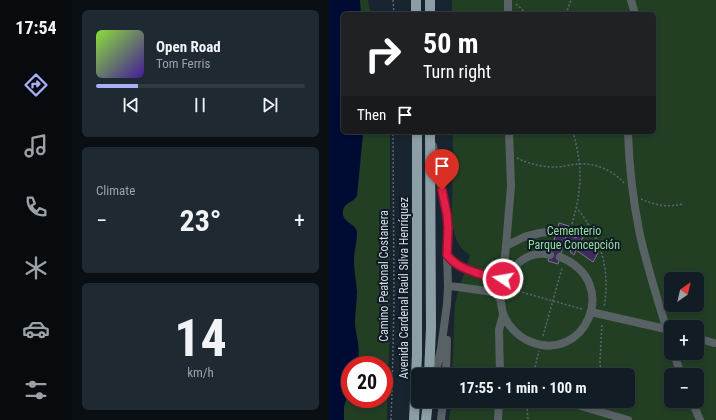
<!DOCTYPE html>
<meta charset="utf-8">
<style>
body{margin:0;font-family:"Roboto Condensed",sans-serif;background:#1f2931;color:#f1f3f6;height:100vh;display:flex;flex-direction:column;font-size:15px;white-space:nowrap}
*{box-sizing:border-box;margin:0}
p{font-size:13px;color:#9ca1a6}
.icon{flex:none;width:22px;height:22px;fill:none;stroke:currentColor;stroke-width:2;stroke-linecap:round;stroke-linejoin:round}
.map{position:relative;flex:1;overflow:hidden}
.panel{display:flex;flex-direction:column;gap:10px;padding:10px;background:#0a0f14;width:257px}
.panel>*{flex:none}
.top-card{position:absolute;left:12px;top:12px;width:315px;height:122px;border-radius:6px;box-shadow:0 2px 6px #0003,0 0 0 1px #313a41;background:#202124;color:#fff;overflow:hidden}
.needle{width:26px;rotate:34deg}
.fabs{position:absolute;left:335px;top:272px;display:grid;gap:8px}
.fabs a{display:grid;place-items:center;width:40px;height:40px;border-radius:6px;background:#121c24;box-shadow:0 2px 6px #0003,0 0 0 1px #313a41;font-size:20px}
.speed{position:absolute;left:12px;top:356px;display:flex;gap:8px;font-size:20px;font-weight:700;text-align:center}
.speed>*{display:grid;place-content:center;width:52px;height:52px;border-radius:50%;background:#121c24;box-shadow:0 2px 6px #0003,0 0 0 1px #313a41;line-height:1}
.speed .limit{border:6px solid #d22;background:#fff;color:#111}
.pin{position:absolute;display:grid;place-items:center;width:34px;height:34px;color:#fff;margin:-41px -17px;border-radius:50% 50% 50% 0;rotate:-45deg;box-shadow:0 0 4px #0007}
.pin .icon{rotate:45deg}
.me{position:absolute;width:44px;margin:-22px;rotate:282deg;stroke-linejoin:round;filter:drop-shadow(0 0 3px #0008)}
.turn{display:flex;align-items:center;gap:14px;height:84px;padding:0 16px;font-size:18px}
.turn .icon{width:52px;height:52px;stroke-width:2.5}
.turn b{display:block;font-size:28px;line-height:34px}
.then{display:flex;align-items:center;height:38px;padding:0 16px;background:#0003;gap:8px;font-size:15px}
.big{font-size:30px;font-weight:700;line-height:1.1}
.panel .card{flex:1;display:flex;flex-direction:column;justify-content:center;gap:6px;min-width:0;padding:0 14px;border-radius:6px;background:#1f2931}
.panel .dial{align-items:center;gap:0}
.dial b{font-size:52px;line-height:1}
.song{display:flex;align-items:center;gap:12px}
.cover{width:48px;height:48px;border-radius:6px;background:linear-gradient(135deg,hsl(90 70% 55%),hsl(260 70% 35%))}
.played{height:4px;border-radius:2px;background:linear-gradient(90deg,#abaffb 20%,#313a41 20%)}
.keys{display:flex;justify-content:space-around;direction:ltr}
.heat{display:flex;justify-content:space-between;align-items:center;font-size:22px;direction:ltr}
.trip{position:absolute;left:82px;top:368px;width:224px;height:40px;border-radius:6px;background:#121c24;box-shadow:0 2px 6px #0003,0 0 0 1px #313a41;font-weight:700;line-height:40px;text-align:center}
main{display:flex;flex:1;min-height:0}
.tabs{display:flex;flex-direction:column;width:72px;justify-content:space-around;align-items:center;background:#070b0e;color:#9ca1a6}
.tabs .icon{width:28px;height:28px}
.tabs .selected{color:#abaffb}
.tabs b{font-size:18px;color:#f1f3f6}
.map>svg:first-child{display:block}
</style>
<main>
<nav class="tabs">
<b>17:54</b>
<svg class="icon selected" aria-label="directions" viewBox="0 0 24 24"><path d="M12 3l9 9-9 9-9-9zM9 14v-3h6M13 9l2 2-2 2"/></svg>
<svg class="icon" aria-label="music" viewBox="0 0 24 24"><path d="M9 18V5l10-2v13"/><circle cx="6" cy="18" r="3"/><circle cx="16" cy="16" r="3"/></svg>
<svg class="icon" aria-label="phone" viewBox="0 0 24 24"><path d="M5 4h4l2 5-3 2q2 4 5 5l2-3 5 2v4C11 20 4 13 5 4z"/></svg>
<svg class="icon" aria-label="climate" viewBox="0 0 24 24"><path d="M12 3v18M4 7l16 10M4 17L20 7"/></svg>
<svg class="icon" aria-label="car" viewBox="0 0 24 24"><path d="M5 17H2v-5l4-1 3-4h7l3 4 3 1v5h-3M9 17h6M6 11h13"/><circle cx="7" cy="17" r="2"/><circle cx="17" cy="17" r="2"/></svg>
<svg class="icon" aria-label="filters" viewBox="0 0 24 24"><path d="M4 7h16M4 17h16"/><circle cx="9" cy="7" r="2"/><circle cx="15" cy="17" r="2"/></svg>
</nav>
<section class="panel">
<div class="card">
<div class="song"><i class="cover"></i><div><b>Open Road</b><p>Tom Ferris</p></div></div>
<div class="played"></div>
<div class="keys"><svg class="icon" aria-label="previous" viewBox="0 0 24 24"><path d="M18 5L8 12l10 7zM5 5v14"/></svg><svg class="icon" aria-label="pause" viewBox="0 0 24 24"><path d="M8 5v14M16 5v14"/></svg><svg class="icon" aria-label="next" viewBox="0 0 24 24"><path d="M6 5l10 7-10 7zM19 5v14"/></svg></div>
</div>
<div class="card"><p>Climate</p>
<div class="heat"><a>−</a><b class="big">23°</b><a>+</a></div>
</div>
<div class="card dial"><b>14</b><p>km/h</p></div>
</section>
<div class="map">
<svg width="387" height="420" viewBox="0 0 387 420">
<rect width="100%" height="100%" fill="#182530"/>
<!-- green -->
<path fill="#223f24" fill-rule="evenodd" d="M0,0H39L40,7L43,14H14V132H61V311L58,420H0ZM21,365H55V399H21Z
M123,0H387V420H120L122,401H299V375H123L126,304L129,292L141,255C128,247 126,237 123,223L124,132H325V14H123ZM342,279H368V305H342ZM342,327H368V353H342ZM342,375H368V401H342Z"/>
<!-- water -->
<path fill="#000b34" d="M0,0H31L32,14H14V132H34V134L28,196C24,203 15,202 14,211C12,223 28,223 28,233C28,242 25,251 25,260C25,271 27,281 28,291C28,301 26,312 26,322C26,329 28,336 29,343C30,351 30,358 29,365H21V387L15,407V420H0Z"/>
<!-- building -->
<path fill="#3f2c5e" stroke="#7c7788" d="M230,223L240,226L229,264L219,261Z
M238,233L247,238L250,233L255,235L252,241L269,253L264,262L247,250L245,255L241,252L243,247L235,243Z"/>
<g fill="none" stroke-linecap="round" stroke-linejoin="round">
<!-- path -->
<path stroke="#5c6771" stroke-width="1.5" stroke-dasharray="2 2" stroke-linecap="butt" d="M64,0L65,14
M187,4L198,14
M237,14L242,0
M188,158C200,164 213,167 227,167C235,167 243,164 251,164C267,163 285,171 295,183
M312,199C325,205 339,208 353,204
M247,207C252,213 257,220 261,227C276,251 280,280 275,307
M243,224C246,213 249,202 250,190C253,172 249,150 244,132
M174,287L253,309
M214,336L233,268
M204,375L210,351
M272,375L271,361L273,323
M198,401V407L199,420
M62,420L63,392L65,301L64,132"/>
<!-- minor -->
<path stroke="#586164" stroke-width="8" d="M179,0V14
M302,0L306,14
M299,132C300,166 304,201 311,235C319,271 331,307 342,343
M104,146L116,205L119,228L118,255L119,286L118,304L112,349L106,375
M177,246L182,186L180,132
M118,255C120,257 122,260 125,262C134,270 162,278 175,279C179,276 182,271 186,267C194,257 208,251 221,255
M170,278L175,264L177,246L195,237L211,233L218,232
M119,286L129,287L164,292C176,300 170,305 175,316C179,326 190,337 200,341C255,366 294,282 231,257
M262,312L341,330
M368,338L385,343
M345,353L352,375
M117,375L118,340
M171,375L170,330L174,315
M235,401L299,420
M363,401L371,420
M112,420L114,401
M169,420L170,401"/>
<!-- major -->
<path stroke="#8c9fa6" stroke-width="10" d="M87,0V14
M101,0V14
M100,375L102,328L101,132
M85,420L88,355V132
M97,420L99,401"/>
</g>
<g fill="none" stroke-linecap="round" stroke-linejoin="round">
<defs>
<path id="route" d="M113,190L118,215L119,228L118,255C120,257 122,260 125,262C134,270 162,278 174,279"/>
</defs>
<!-- route casing -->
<use href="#route" stroke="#92132f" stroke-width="10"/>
<!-- route -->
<use href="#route" stroke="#e11d48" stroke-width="7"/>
</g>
<g text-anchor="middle" stroke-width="4" stroke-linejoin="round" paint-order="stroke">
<!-- park labels -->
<g font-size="12" fill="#97dd9a" stroke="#0f1b26">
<text x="245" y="235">Cementerio<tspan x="245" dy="14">Parque Concepción</tspan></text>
</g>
<!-- street labels -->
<g font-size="12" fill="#d2dae2" stroke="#0f1b26">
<text transform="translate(55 276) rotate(-90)" y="4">Camino Peatonal Costanera</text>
<text transform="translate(75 288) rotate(-90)" y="4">Avenida Cardenal Raúl Silva Henríquez</text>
</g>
</g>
</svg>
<div class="fabs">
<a><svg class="needle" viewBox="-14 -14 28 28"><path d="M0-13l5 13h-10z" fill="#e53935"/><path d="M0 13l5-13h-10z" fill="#9ca1a6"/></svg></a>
<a>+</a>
<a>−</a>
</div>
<div class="speed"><div class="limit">20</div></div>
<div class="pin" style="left:113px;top:190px;background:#d93025"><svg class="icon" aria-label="arrive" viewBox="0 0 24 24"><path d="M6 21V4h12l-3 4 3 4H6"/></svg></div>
<svg class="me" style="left:174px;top:279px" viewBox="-20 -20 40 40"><circle r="17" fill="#e11d48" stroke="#fff" stroke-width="3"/><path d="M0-11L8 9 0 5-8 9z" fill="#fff"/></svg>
<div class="trip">17:55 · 1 min · 100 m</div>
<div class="top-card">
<div class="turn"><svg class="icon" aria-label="right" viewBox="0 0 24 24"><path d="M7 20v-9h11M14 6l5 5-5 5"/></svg><div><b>50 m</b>Turn right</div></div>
<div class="then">Then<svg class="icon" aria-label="arrive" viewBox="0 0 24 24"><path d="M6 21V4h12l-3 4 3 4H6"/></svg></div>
</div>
</div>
</main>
